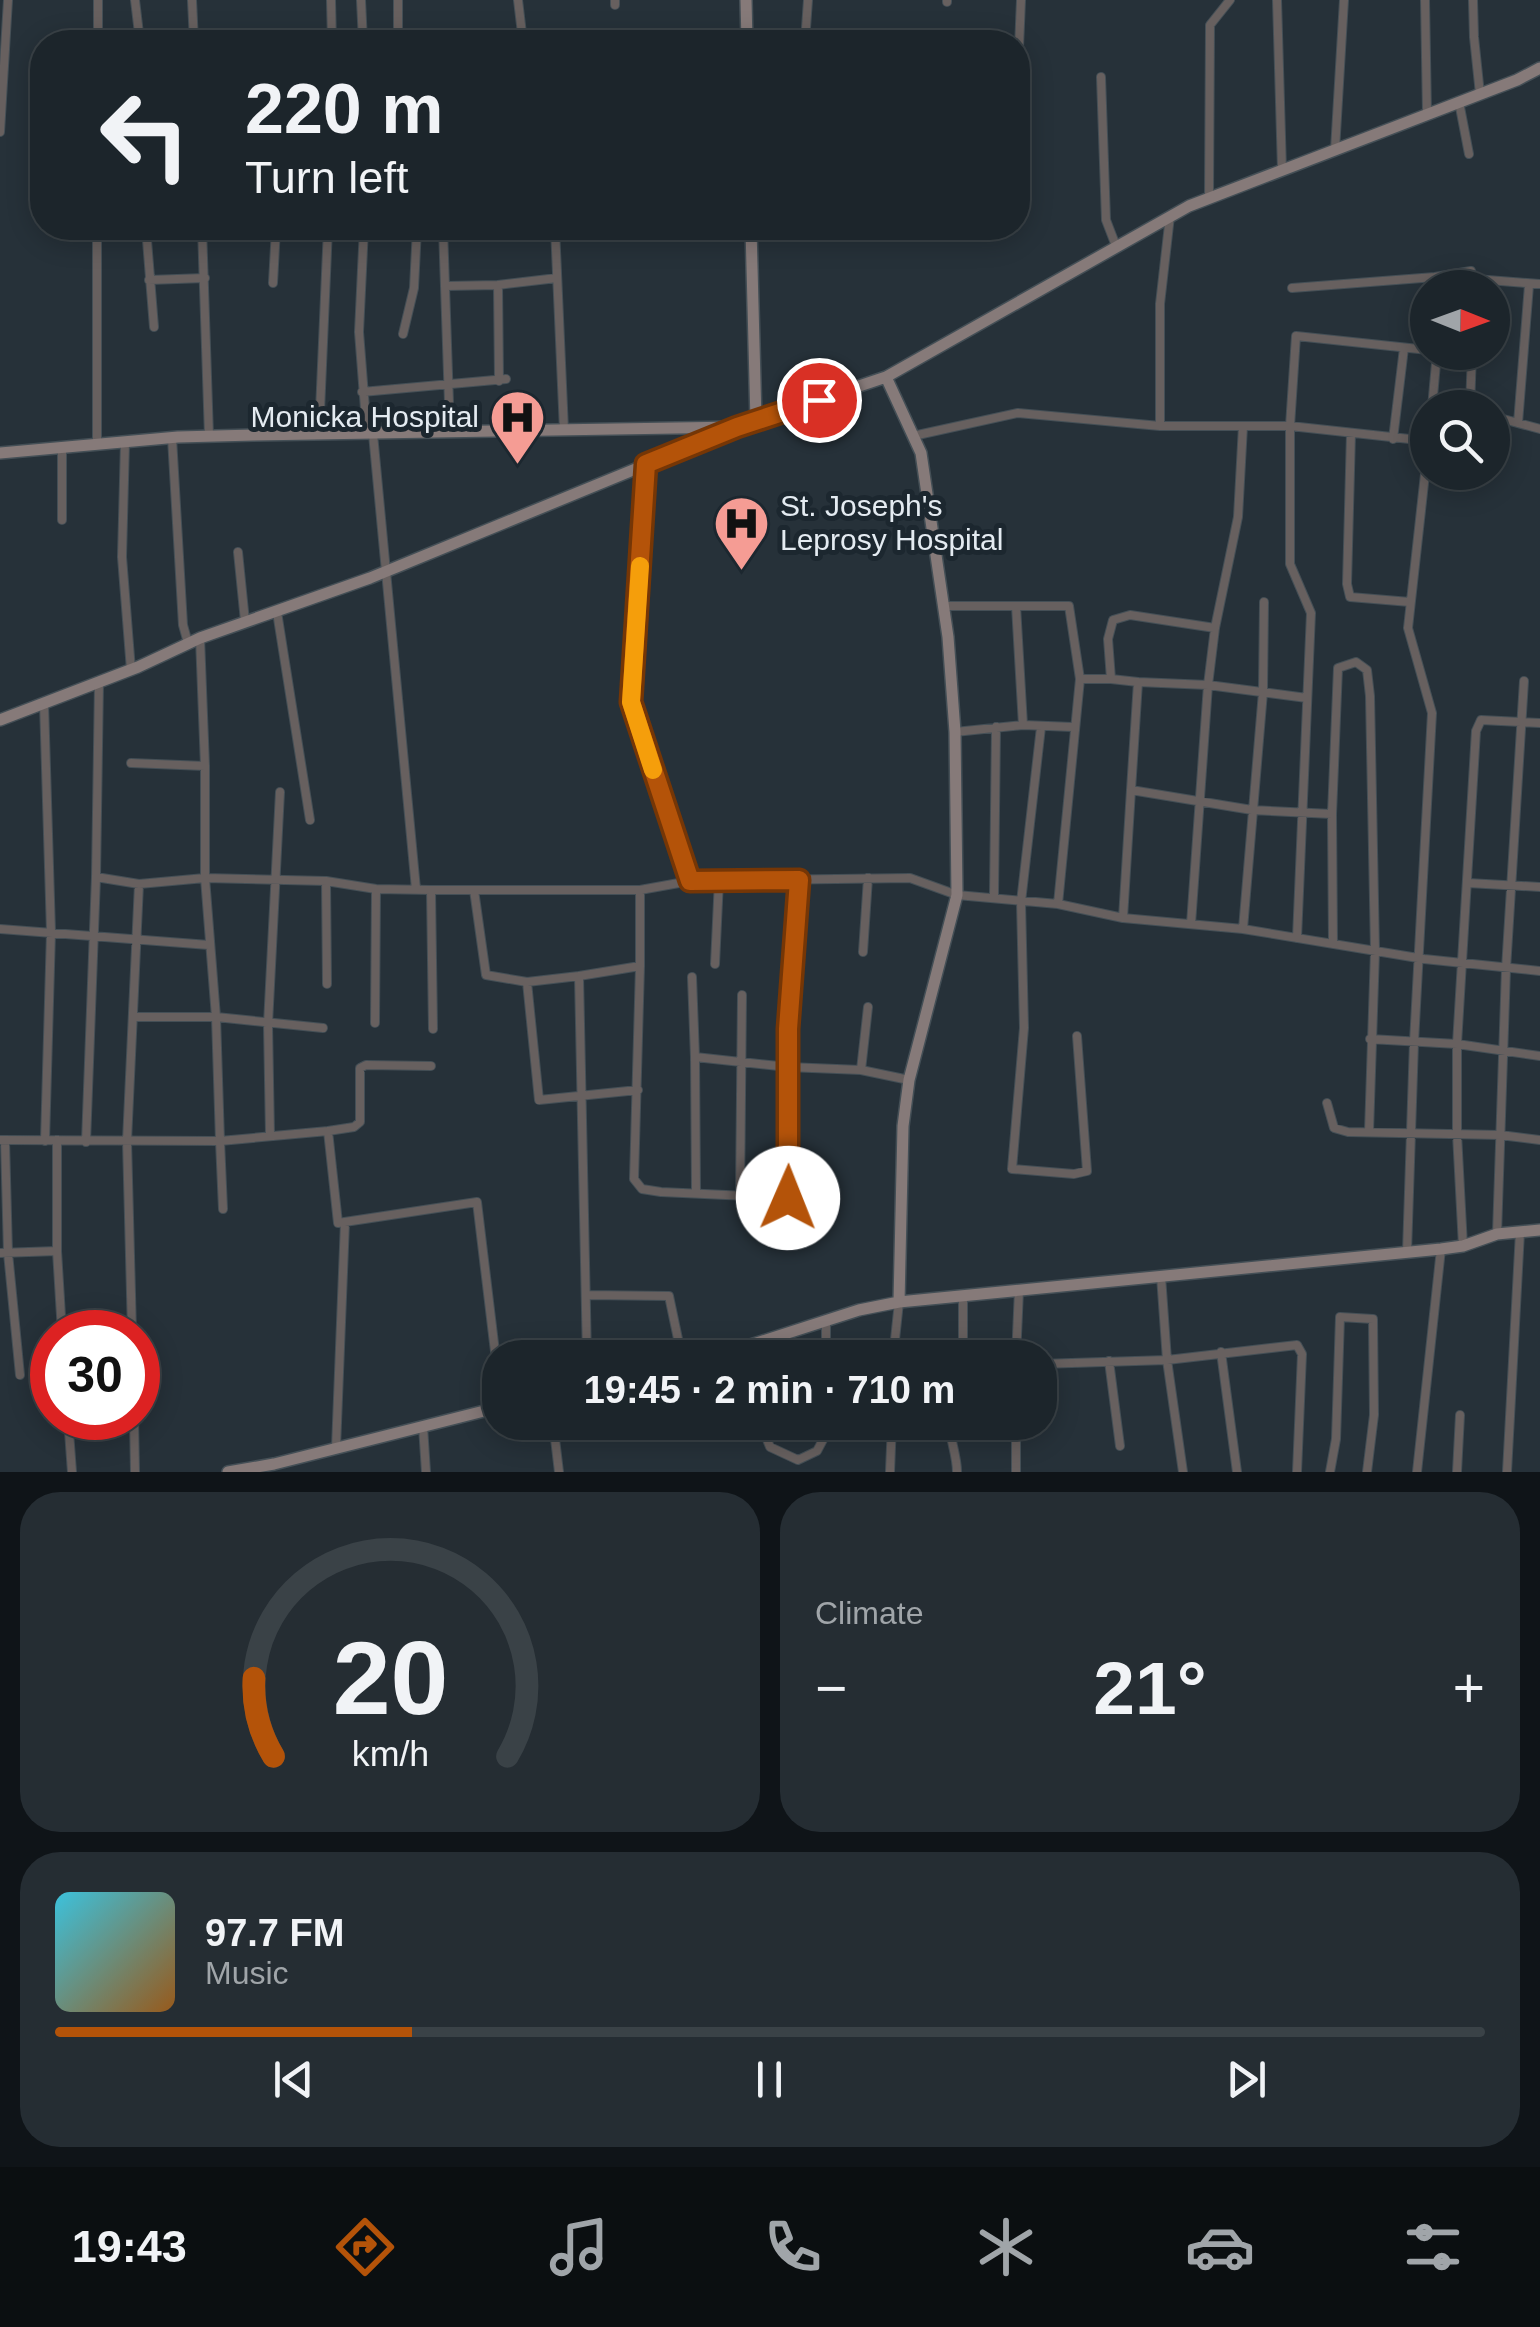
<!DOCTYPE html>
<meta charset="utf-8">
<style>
body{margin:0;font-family:Helvetica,sans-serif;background:#252d33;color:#f1f3f6;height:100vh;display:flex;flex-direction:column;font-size:38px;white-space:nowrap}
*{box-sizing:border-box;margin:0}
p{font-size:32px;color:#a0a5a9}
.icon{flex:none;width:55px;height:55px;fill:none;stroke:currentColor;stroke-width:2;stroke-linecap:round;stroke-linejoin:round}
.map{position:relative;height:1472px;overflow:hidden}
.details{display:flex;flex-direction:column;gap:20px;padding:20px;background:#0f1418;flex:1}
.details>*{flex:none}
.guide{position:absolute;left:30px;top:30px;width:1000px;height:210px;border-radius:40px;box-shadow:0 5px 25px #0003,0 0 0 2px #3a4247;background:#1c252b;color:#f1f3f6;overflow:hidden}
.needle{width:65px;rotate:91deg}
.fabs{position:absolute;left:1410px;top:270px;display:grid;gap:20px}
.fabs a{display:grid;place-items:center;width:100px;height:100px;border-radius:50%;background:#1c252b;box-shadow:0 5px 25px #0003,0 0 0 2px #3a4247;font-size:50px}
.speed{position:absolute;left:30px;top:1310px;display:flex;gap:20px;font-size:50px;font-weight:700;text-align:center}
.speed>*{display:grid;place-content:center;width:130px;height:130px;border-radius:50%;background:#1c252b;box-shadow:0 5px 25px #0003,0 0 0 2px #3a4247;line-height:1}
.speed .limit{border:15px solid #d22;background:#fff;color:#111}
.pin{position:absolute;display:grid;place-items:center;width:85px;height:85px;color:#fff;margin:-42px;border:5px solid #fff;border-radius:50%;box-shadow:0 2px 10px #0007}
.me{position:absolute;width:110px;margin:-55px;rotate:1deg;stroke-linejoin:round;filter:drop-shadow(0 0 8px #0008)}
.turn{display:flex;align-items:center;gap:35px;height:210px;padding:0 50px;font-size:45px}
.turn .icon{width:130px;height:130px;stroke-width:2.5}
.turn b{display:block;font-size:70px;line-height:85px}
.big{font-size:75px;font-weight:600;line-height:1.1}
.details .card{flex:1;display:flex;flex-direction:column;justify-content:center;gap:15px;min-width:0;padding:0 35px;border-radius:40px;background:#252d33}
.details .dial{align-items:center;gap:0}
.dial svg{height:260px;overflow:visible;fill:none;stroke:#3a4247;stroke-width:7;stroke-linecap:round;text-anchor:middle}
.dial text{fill:#f1f3f6;stroke:none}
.song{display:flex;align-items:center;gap:30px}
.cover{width:120px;height:120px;border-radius:15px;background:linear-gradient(135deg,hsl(190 70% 55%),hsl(30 70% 35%))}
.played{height:10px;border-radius:5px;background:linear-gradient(90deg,#b45309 25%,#3a4247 25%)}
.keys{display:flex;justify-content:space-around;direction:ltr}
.heat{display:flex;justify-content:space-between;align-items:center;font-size:55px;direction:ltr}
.details .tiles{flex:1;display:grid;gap:20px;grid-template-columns:1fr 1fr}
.card:last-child{grid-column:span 2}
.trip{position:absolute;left:482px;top:1340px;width:575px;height:100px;border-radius:40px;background:#1c252b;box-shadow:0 5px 25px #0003,0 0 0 2px #3a4247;font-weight:600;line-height:100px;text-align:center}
.dock{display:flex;height:160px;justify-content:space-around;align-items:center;background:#0b0f11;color:#a0a5a9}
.dock .icon{width:70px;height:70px}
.dock .selected{color:#b45309}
.dock b{font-size:45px;color:#f1f3f6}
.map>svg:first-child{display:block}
</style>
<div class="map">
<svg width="1540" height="1472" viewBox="0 0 1540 1472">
<rect width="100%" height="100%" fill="#263139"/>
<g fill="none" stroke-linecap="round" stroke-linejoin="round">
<defs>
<path id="street" d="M135,0L140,42
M192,0L194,42
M331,0L332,42
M361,0L363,42
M518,0L523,42
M1277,0L1282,170
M1425,0L1427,114
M1473,0L1474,37L1480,94
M947,2V0
M615,5V0
M98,42V0
M398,42V0
M805,42L808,0
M1018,71L1021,0
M1101,77L1106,220L1116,246
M1459,102L1469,154
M0,132L8,0
M1335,150L1344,0
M1209,198L1210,25L1230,0
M1170,216L1160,304V426H1290L1296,336L1428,350
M146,228L154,327
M202,228L209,436
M364,228L359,332L367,434
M443,228L450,432
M555,228L564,430
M1435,277L1471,271L1475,288
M1475,279L1540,284
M149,280L205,278
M273,283L276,228
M446,286L498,285
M1292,288L1435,277V288
M403,334L414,288L417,228
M499,381L498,285L557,278
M362,392L506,379
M1432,404L1459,408
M1432,408L1437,352
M1470,408L1472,352
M1492,416L1540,429
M1518,423L1529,285
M1351,433L1347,584L1350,597L1410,602
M319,434L328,228
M373,434L416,889
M913,436L1018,413L1160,426
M172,438L183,625L188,643
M1393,439L1404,348
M125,442L122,557L131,670
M97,444V228
M62,449V520
M647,464L631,702L690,881
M238,552L245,621
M944,606H1069L1080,679
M1016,606L1023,725
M277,612L310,820
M200,638L205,766V878L216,1017L220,1141L328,1131L338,1223L477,1202L500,1393
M99,682L96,877L139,884L205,878L326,881L376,889L431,890
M1138,682L1111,679L1108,639L1113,620L1130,615L1215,628
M44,703L51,932L45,1141
M1041,727L1021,902L1024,1028L1012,1169L1074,1174L1087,1171L1077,1036
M955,732L1023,725L1073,727
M131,763L205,766
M1131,790L1138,682L1208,685L1307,698
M326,881L327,984
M1468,883L1540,887
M474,890L486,975L527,982
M994,896L996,727
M1058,904L1080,679H1111
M1123,918L1131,790L1252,810L1332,814
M1191,924L1208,685L1215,628L1238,517L1243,426
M0,929L209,945
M1243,929L1263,692L1264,602
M1297,938L1311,613L1290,564V426L1428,441
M1333,944L1332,814L1338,668L1356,662L1367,670L1370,696L1375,951L1369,1132
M863,952L868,878
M715,964L719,880
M640,966L634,1179L642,1189L661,1192L788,1198V1029L799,879
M579,976L527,982L539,1100L638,1090
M692,977L695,1057
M134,1017H216L323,1028
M375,1023L376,889
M433,1029L431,890H640
M1370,1039L1457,1044L1540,1056
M861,1070L909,1080
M1327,1103L1334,1128L1348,1132L1500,1135L1540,1140
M328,1131L354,1127L360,1122V1068L366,1065L431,1066
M270,1136L268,1024L280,792
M0,1140L220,1141L223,1209
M57,1140V1251L62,1332
M5,1141L8,1253L20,1375
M86,1142L96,877
M696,1192L695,1057L788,1067L861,1070L868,1007
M740,1197L742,995
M1497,1234L1506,969L1524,681
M1463,1246L1457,1134V1044L1476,731L1481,720L1540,723
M1407,1252L1414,1042L1432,713L1408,628L1428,447
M0,1253L57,1251
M1161,1276L1167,1360L1183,1472
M586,1295L669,1296L682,1358
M132,1332L127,1141L139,884
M1221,1352L1237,1472
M587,1358L579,976L640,966V890L690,881L910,878L957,895L1058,904L1123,918L1243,929L1424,959L1540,971
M826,1358V1322
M893,1358L899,1302
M957,1358L963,1341V1297
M1016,1358L1019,1290
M1109,1361L1120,1446
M1040,1364L1167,1360L1297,1345L1302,1354L1297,1472
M68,1418L72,1472
M134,1418L135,1472
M553,1422L559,1472
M760,1422L770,1447L798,1460L817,1451L825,1436V1422
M949,1422C950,1440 957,1455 957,1472
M423,1426L426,1472
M336,1448L345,1222
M890,1472L892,1422
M1016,1472V1422
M1330,1472L1336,1439L1340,1317L1373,1319L1374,1415L1367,1472
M1417,1472L1441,1249
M1457,1472L1460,1415
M1507,1472L1520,1232"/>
<path id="secondary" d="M746,0L747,42
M751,228L756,421
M886,377L921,453L948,637L955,732L957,895L909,1080L903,1126L899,1302
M0,453L178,437L254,435L737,427L886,377L1189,206L1517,80L1540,68
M0,720L138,667L200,638L370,578L728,431
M710,1358L859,1310L899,1302L1441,1249L1463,1246L1497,1234L1540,1230
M228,1472L274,1464L500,1407"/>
</defs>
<!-- street casing -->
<use href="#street" stroke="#444f56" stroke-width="10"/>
<!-- secondary casing -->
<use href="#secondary" stroke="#444f56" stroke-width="14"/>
<!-- street -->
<use href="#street" stroke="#67605f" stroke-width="8"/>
<!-- secondary -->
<use href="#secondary" stroke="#867a79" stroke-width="11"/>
</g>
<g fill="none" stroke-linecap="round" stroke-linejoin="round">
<defs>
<path id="route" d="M788,1198V1029L799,880L690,881L631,702L646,464L737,427L819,400"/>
</defs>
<!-- route casing -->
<use href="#route" stroke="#753606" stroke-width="25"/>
<!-- route -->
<use href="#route" stroke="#b45309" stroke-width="18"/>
<!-- slow -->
<path stroke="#f59e0b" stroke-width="18" d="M640,566L631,702L653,770"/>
</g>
<!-- icons -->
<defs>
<symbol id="hospital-pin" viewBox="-11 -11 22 30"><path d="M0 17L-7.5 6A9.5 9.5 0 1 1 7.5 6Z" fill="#f59c94" stroke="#1c272f"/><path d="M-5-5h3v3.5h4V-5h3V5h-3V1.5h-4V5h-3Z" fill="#111"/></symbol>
</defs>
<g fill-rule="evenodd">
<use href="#hospital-pin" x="486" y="386" width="63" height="86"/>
<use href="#hospital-pin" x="710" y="492" width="63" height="86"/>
</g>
<g text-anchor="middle" stroke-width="10" stroke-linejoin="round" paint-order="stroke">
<!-- poi labels -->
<g font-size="30" fill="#e4ebf1" stroke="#1c272f" text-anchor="end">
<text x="479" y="427">Monicka Hospital</text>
<text x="780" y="516" text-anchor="start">St. Joseph's<tspan x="780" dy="34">Leprosy Hospital</tspan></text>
</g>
</g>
</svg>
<div class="fabs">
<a><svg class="needle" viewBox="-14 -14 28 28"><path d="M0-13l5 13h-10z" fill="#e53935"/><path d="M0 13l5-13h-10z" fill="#a0a5a9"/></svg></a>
<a><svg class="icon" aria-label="search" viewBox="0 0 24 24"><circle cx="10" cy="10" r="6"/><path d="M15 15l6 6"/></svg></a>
</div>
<div class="speed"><div class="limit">30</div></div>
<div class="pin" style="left:819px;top:400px;background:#d93025"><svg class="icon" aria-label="arrive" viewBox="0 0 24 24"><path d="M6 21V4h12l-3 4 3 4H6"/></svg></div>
<svg class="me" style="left:788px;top:1198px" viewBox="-20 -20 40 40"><circle r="19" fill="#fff"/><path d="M0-13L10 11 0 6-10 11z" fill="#b45309"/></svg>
<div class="trip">19:45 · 2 min · 710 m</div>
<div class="guide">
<div class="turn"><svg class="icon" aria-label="left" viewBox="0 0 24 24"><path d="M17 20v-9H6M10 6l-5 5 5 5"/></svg><div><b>220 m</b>Turn left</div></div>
</div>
</div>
<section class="details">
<div class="tiles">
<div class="card dial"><svg viewBox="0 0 100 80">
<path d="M14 69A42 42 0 1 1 86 69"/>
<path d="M14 69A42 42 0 0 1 8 45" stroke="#b45309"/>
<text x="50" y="56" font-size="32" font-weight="700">20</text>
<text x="50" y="72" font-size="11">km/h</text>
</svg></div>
<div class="card"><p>Climate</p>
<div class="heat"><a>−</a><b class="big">21°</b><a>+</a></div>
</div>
<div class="card">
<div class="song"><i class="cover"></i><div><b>97.7 FM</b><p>Music</p></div></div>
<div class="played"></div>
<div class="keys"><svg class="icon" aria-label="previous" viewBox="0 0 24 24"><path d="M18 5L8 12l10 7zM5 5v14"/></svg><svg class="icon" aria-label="pause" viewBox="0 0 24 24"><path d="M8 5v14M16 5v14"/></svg><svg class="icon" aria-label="next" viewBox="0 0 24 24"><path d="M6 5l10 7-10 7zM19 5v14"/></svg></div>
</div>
</div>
</section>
<nav class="dock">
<b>19:43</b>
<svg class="icon selected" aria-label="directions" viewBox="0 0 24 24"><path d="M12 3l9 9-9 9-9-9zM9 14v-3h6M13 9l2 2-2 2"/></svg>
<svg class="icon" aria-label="music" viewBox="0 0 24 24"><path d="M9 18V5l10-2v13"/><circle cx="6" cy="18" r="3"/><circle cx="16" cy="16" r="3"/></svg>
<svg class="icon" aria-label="phone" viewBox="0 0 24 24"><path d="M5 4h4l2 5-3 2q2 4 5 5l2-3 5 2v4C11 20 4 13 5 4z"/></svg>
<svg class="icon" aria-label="climate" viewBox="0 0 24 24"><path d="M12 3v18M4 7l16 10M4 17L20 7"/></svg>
<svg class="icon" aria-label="car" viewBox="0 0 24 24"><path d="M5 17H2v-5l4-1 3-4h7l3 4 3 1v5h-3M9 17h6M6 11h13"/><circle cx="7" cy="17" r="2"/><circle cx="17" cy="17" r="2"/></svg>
<svg class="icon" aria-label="filters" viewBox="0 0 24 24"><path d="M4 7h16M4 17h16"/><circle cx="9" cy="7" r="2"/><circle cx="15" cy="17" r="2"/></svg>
</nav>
